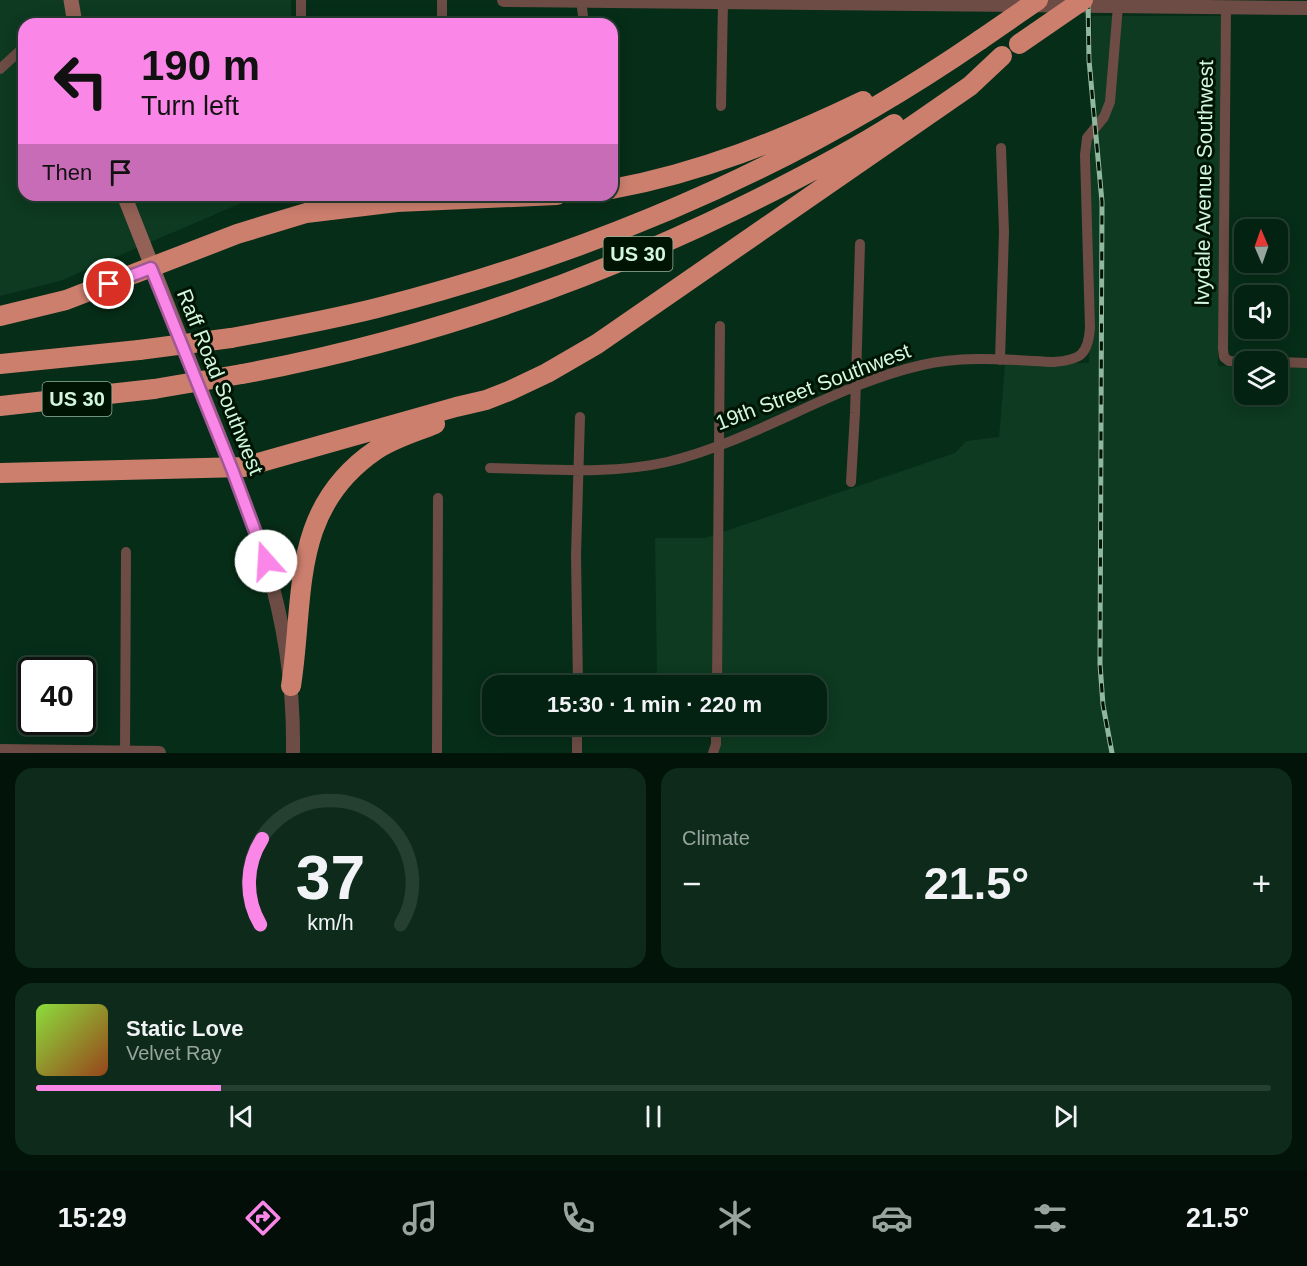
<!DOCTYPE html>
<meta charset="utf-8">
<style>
body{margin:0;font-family:Helvetica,sans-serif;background:#0d2a1a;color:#f1f3f6;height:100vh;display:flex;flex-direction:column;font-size:22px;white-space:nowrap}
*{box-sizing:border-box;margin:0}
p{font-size:20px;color:#97a49f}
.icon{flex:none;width:33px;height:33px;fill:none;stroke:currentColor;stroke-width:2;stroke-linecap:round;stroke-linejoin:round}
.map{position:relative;height:753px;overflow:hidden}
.details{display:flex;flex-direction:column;gap:15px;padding:15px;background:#021309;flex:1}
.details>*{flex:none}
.top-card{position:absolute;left:18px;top:18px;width:600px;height:183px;border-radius:18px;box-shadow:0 3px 15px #0003,0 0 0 2px #253f31;background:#fa87e7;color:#111;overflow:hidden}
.needle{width:39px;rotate:358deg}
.controls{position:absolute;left:1234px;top:219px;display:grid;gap:12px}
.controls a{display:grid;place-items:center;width:54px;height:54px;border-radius:12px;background:#042211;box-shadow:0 3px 15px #0003,0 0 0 2px #253f31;font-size:30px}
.speed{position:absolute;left:18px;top:657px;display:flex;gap:12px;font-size:30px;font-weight:700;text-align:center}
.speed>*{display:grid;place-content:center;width:78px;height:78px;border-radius:50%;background:#042211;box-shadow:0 3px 15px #0003,0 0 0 2px #253f31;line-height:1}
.speed .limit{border:3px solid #111;border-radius:9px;background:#fff;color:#111}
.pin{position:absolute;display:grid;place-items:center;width:51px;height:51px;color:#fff;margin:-26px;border:3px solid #fff;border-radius:50%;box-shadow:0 2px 6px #0007}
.me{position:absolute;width:66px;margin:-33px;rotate:341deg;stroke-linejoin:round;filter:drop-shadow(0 0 4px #0008)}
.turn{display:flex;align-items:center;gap:21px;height:126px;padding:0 24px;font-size:27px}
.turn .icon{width:78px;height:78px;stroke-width:2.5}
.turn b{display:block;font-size:42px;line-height:51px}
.then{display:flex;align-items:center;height:57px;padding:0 24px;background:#0003;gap:12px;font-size:22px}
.big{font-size:45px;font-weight:700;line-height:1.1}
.details .card{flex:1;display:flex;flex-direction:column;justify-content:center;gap:9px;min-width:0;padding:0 21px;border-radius:18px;background:#0d2a1a}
.details .dial{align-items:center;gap:0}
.dial svg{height:156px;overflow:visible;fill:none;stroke:#253f31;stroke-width:7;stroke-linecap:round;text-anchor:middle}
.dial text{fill:#f1f3f6;stroke:none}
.song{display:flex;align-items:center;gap:18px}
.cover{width:72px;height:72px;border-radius:9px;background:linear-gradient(135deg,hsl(90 70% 55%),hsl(20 70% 35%))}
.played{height:6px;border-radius:3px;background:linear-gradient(90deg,#fa87e7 15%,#253f31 15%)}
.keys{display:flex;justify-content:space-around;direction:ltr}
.heat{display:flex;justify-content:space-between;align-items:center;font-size:33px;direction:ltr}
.details .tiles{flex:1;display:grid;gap:15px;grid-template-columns:1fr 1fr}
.card:last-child{grid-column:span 2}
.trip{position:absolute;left:482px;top:675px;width:345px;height:60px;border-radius:18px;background:#042211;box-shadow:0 3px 15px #0003,0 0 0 2px #253f31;font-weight:700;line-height:60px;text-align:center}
.tab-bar{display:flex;height:96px;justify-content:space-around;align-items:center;background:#020e07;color:#97a49f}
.tab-bar .icon{width:42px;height:42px}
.tab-bar .active{color:#fa87e7}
.tab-bar b{font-size:27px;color:#f1f3f6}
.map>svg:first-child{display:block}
</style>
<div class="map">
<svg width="1307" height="753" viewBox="0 0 1307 753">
<rect width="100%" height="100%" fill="#062d17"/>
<!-- built -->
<path fill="#0d3a20" d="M0,0H291V24H24V195H260L60,281L0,296Z
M1092,16H1221L1218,366L1245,367V394H1278V367H1307V753H712V725L816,724V686H713L712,682L657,679L655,538H705L955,453L966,441L999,437L1005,364L1089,363Z"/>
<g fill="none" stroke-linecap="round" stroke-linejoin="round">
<!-- minor -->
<path stroke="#6c4c45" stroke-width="10" d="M442,0V24
M581,0L584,24
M1226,7L1223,349L1224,357L1229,361L1256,362
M301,24V0
M0,69L24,47
M721,106L723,2
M1000,360L1004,232L1001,148
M1278,362L1307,363
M490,468C548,469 610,475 667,462C755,441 834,385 922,365C964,355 1011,360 1054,362C1080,360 1088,355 1090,328L1085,155L1087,138L1104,117L1110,102L1118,6
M851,482L855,413L860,244
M578,686L576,555L580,417
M717,686L720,326
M125,753L126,552
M437,753L438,498
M577,753V724
M713,753L716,744V724"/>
<!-- tertiary -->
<path stroke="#6c4c45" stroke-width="14" d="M504,0L1307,8
M232,469C244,500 257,531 266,563C285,625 294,689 293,753
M0,751L159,753"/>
<!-- secondary -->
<path stroke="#936156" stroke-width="15" d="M71,0L75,24
M124,195L232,469"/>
<!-- motorway -->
<path stroke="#cd7f6e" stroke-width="20" d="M612,189C700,173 782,140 863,101
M0,316L66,300L237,234L306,213L397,202L557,195
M231,338C280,329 329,320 377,308C593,253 796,167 980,40
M0,364L139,350
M242,374C414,342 582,285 739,208C792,182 845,155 894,124
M0,406L154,389
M0,473L244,467L456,407L486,400L509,391L547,373L597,344L970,86L1002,56
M291,686C305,596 289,509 376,450C394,438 416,432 435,424"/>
<defs>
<path id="rail" d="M1088,0L1089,60L1102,202L1100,664L1103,705L1112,753"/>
</defs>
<!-- rail casing -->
<use href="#rail" stroke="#92b79f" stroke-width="5"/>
<!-- rail -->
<use href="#rail" stroke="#001404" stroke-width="3" stroke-dasharray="9" stroke-linecap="butt"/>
<!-- motorway-bridge -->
<path stroke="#cd7f6e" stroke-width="20" d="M980,40L1038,0
M1019,44L1083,0
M139,350L231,338
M154,389L242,374"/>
</g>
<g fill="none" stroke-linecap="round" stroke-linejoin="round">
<defs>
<path id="route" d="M109,284L151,268L232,469L266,561"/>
</defs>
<!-- route casing -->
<use href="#route" stroke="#a25896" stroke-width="15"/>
<!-- route -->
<use href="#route" stroke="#fa87e7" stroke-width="10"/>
</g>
<g text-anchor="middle" stroke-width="6" stroke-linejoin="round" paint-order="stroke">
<!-- shield labels -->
<g fill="#001404" stroke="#94b39c" stroke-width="1.5">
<rect x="603.5" y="237" width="69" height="34" rx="4.5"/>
<rect x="42.5" y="382" width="69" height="34" rx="4.5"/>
</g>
<g font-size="20" font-weight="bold" fill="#d3f7dd">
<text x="638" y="261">US 30</text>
<text x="77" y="406">US 30</text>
</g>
<!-- street labels -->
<g font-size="21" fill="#d3f7dd" stroke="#001404">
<text transform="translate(1204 183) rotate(-89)" y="7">Ivydale Avenue Southwest</text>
<text transform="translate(220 382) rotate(68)" y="7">Raff Road Southwest</text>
<text transform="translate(813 387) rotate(-21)" y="7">19th Street Southwest</text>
</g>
</g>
</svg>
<div class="controls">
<a><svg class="needle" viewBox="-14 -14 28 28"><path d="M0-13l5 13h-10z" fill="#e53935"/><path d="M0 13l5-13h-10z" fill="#97a49f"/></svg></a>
<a><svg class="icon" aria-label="sound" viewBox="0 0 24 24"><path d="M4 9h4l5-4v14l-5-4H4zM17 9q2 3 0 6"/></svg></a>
<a><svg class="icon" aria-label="layers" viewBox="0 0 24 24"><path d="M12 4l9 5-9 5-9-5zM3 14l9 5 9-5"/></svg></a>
</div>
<div class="speed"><div class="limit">40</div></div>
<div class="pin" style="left:109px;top:284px;background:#d93025"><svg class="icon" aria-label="arrive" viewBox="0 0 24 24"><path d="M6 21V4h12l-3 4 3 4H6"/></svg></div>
<svg class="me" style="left:266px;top:561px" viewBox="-20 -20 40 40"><circle r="19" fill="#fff"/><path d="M0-13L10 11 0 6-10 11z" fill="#fa87e7"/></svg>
<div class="trip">15:30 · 1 min · 220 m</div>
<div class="top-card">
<div class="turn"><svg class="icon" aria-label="left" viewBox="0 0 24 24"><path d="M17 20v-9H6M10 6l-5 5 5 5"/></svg><div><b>190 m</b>Turn left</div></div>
<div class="then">Then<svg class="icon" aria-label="arrive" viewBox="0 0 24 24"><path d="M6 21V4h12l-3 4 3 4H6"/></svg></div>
</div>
</div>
<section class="details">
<div class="tiles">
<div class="card dial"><svg viewBox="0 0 100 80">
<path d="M14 69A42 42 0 1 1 86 69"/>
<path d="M14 69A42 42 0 0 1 15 25" stroke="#fa87e7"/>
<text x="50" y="56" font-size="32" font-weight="700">37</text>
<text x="50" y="72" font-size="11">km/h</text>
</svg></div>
<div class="card"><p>Climate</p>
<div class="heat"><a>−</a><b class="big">21.5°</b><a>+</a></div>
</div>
<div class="card">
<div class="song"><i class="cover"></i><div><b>Static Love</b><p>Velvet Ray</p></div></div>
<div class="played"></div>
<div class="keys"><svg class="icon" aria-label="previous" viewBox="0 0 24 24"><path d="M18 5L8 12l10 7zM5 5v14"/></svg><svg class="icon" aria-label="pause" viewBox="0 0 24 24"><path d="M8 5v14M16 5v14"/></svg><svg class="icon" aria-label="next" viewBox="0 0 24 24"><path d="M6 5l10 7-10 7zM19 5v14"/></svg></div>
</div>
</div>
</section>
<nav class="tab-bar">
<b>15:29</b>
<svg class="icon active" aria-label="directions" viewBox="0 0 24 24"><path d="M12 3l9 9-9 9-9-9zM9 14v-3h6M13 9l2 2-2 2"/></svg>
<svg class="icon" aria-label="music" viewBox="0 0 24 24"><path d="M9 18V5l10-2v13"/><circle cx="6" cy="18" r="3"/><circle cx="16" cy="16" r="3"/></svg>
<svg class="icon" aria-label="phone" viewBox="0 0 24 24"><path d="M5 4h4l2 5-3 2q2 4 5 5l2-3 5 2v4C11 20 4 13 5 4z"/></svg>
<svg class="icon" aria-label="climate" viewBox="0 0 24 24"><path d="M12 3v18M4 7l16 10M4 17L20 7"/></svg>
<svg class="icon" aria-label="car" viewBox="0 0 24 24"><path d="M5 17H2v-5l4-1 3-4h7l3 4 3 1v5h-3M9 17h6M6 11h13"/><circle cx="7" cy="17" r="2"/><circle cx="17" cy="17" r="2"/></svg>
<svg class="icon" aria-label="filters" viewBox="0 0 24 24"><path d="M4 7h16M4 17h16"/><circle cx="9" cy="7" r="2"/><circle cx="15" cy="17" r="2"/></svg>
<b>21.5°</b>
</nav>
